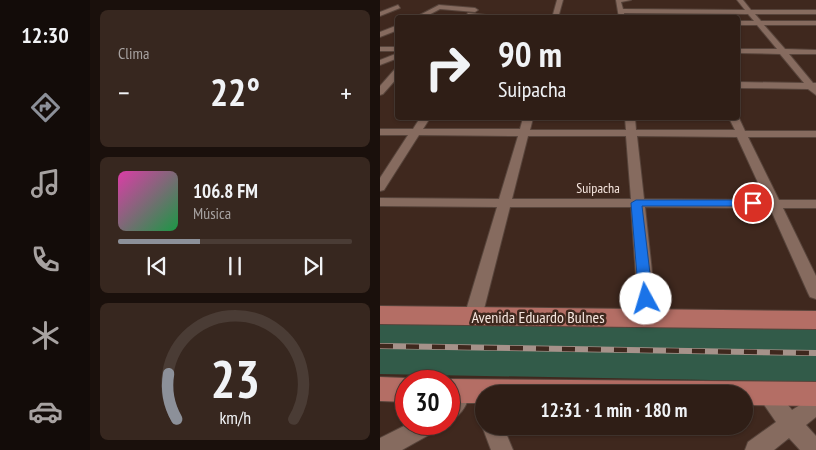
<!DOCTYPE html>
<html lang="es">
<meta charset="utf-8">
<style>
body{margin:0;font-family:"PT Sans Narrow",sans-serif;background:#37271f;color:#f1f3f6;height:100vh;display:flex;flex-direction:column;font-size:19px;white-space:nowrap}
*{box-sizing:border-box;margin:0}
p{font-size:16px;color:#a7a2a1}
.icon{flex:none;width:28px;height:28px;fill:none;stroke:currentColor;stroke-width:2;stroke-linecap:round;stroke-linejoin:round}
.map{position:relative;flex:1;overflow:hidden}
.sheet{display:flex;flex-direction:column;gap:10px;padding:10px;background:#1a100c;width:290px}
.sheet>*{flex:none}
.banner{position:absolute;left:15px;top:15px;width:345px;height:105px;border-radius:5px;box-shadow:0 1px 4px #0004,0 0 0 1px #4a3c35;background:#2f1e16;color:#f1f3f6;overflow:hidden}
.speed{position:absolute;left:15px;top:370px;display:flex;gap:10px;font-size:25px;font-weight:700;text-align:center}
.speed>*{display:grid;place-content:center;width:65px;height:65px;border-radius:50%;background:#2f1e16;box-shadow:0 1px 4px #0004,0 0 0 1px #4a3c35;line-height:1}
.speed .limit{border:8px solid #d22;background:#fff;color:#111}
.pin{position:absolute;display:grid;place-items:center;width:42px;height:42px;color:#fff;margin:-21px;border:2px solid #fff;border-radius:50%;box-shadow:0 1px 5px #0007}
.me{position:absolute;width:55px;margin:-28px;rotate:354deg;stroke-linejoin:round;filter:drop-shadow(0 0 4px #0008)}
.turn{display:flex;align-items:center;gap:18px;height:105px;padding:0 20px;font-size:22px}
.turn .icon{width:65px;height:65px;stroke-width:2.5}
.turn b{display:block;font-size:35px;line-height:42px}
.big{font-size:38px;font-weight:700;line-height:1.1}
.sheet .tile{flex:1;display:flex;flex-direction:column;justify-content:center;gap:8px;min-width:0;padding:0 18px;border-radius:8px;background:#37271f}
.sheet .dial{align-items:center;gap:0}
.dial svg{height:130px;overflow:visible;fill:none;stroke:#4a3c35;stroke-width:7;stroke-linecap:round;text-anchor:middle}
.dial text{fill:#f1f3f6;stroke:none}
.song{display:flex;align-items:center;gap:15px}
.cover{width:60px;height:60px;border-radius:8px;background:linear-gradient(135deg,hsl(320 70% 55%),hsl(140 70% 35%))}
.played{height:5px;border-radius:2px;background:linear-gradient(90deg,#8c9099 35%,#4a3c35 35%)}
.keys{display:flex;justify-content:space-around;direction:ltr}
.heat{display:flex;justify-content:space-between;align-items:center;font-size:28px;direction:ltr}
.trip{position:absolute;left:95px;top:385px;width:278px;height:50px;border-radius:25px;background:#2f1e16;box-shadow:0 1px 4px #0004,0 0 0 1px #4a3c35;font-weight:700;line-height:50px;text-align:center}
main{display:flex;flex:1;min-height:0}
.tab-bar{display:flex;flex-direction:column;width:90px;justify-content:space-around;align-items:center;background:#130c09;color:#a7a2a1}
.tab-bar .icon{width:35px;height:35px}
.tab-bar .selected{color:#8c9099}
.tab-bar b{font-size:22px;color:#f1f3f6}
.map>svg:first-child{display:block}
</style>
<main>
<nav class="tab-bar">
<b>12:30</b>
<svg class="icon selected" aria-label="directions" viewBox="0 0 24 24"><path d="M12 3l9 9-9 9-9-9zM9 14v-3h6M13 9l2 2-2 2"/></svg>
<svg class="icon" aria-label="music" viewBox="0 0 24 24"><path d="M9 18V5l10-2v13"/><circle cx="6" cy="18" r="3"/><circle cx="16" cy="16" r="3"/></svg>
<svg class="icon" aria-label="phone" viewBox="0 0 24 24"><path d="M5 4h4l2 5-3 2q2 4 5 5l2-3 5 2v4C11 20 4 13 5 4z"/></svg>
<svg class="icon" aria-label="climate" viewBox="0 0 24 24"><path d="M12 3v18M4 7l16 10M4 17L20 7"/></svg>
<svg class="icon" aria-label="car" viewBox="0 0 24 24"><path d="M5 17H2v-5l4-1 3-4h7l3 4 3 1v5h-3M9 17h6M6 11h13"/><circle cx="7" cy="17" r="2"/><circle cx="17" cy="17" r="2"/></svg>
</nav>
<section class="sheet">
<div class="tile"><p>Clima</p>
<div class="heat"><a>−</a><b class="big">22°</b><a>+</a></div>
</div>
<div class="tile">
<div class="song"><i class="cover"></i><div><b>106.8 FM</b><p>Música</p></div></div>
<div class="played"></div>
<div class="keys"><svg class="icon" aria-label="previous" viewBox="0 0 24 24"><path d="M18 5L8 12l10 7zM5 5v14"/></svg><svg class="icon" aria-label="pause" viewBox="0 0 24 24"><path d="M8 5v14M16 5v14"/></svg><svg class="icon" aria-label="next" viewBox="0 0 24 24"><path d="M6 5l10 7-10 7zM19 5v14"/></svg></div>
</div>
<div class="tile dial"><svg viewBox="0 0 100 80">
<path d="M14 69A42 42 0 1 1 86 69"/>
<path d="M14 69A42 42 0 0 1 9 41" stroke="#8c9099"/>
<text x="50" y="56" font-size="32" font-weight="700">23</text>
<text x="50" y="72" font-size="11">km/h</text>
</svg></div>
</section>
<div class="map">
<svg width="436" height="450" viewBox="0 0 436 450">
<rect width="100%" height="100%" fill="#3f281e"/>
<!-- green -->
<path fill="#325b49" d="M0,323L436,329V382L0,374Z"/>
<g fill="none" stroke-linecap="round" stroke-linejoin="round">
<defs>
<path id="minor" d="M177,0H183L178,18H172Z
M236,0H251L241,2L243,9L365,10L357,0H363L371,10H436V14H375L381,21H436V25H384L405,49L436,50V54H409L433,83H436V95L428,89L358,88V82L424,83L400,54L358,53V49H397L377,25H358V21H374L368,14L244,13L245,18H239Z
M18,5L20,8L0,16V12Z
M59,5L95,8L98,10L95,12L60,9L43,18H34Z
M88,13L115,16L118,18L86,16Z
M18,25V30L0,37V32Z
M0,47H18V51H0Z
M18,53V58L0,65V60Z
M15,69H18V77L3,94L0,95V86Z
M358,116L365,131H436V137H368L399,200H436V208H403L436,276V299L430,297L428,293L390,208L265,207L277,318L274,323L268,325L262,323L259,318L251,207H130L102,317L99,322L93,324L87,322L84,317L117,207L0,206V198L119,199L138,136L39,135L4,190L0,191V178L28,135H0V129H33L40,118H50L43,129H140L143,118H153L150,130H246L245,118H255L256,130H355L349,118ZM148,136H246L251,199H132ZM257,136L357,137L386,200L264,199Z
M80,383L87,385C93,399 82,416 69,421V396L73,385Z
M386,384L393,386L412,410L436,395V417L426,425L436,436V450H420L409,438L394,450H365L368,442L396,422L376,393L379,386Z
M104,421V426H123L133,450H111L102,426Z
M28,424H59L56,431L22,450H0V438Z"/>
<path id="major" d="M0,306L436,311V329L0,324Z
M0,377L26,378L34,381H26V402L0,401Z
M69,379L436,382V406L364,405V394H104V403H69V381H64Z"/>
</defs>
<!-- minor casing -->
<use href="#minor" stroke="#57443b" stroke-width="2"/>
<!-- major casing -->
<use href="#major" stroke="#57443b" stroke-width="2"/>
<!-- minor -->
<use href="#minor" fill="#866b5f" fill-rule="evenodd"/>
<!-- major -->
<use href="#major" fill="#b46e65" fill-rule="evenodd"/>
<defs>
<path id="rail" d="M0,346L436,353"/>
</defs>
<!-- rail casing -->
<use href="#rail" stroke="#a6928a" stroke-width="6"/>
<!-- rail -->
<use href="#rail" stroke="#3f281e" stroke-width="4.5" stroke-dasharray="13" stroke-linecap="butt"/>
</g>
<!-- route -->
<path fill="#1a73e8" stroke="#114b97" d="M256,200H373L379,203L373,206H262L273,299L266,304L259,299L251,203Z"/>
<g text-anchor="middle" stroke-width="5" stroke-linejoin="round" paint-order="stroke">
<!-- street labels -->
<g font-size="14" fill="#f6e6df" stroke="#3f281e">
<text x="218" y="193">Suipacha</text>
</g>
<!-- near-street labels -->
<g font-size="16" fill="#f6e6df" stroke="#3f281e">
<text x="158" y="323">Avenida Eduardo Bulnes</text>
</g>
</g>
</svg>
<div class="speed"><div class="limit">30</div></div>
<div class="pin" style="left:373px;top:203px;background:#d93025"><svg class="icon" aria-label="arrive" viewBox="0 0 24 24"><path d="M6 21V4h12l-3 4 3 4H6"/></svg></div>
<svg class="me" style="left:266px;top:299px" viewBox="-20 -20 40 40"><circle r="19" fill="#fff"/><path d="M0-13L10 11 0 6-10 11z" fill="#1a73e8"/></svg>
<div class="trip">12:31 · 1 min · 180 m</div>
<div class="banner">
<div class="turn"><svg class="icon" aria-label="right" viewBox="0 0 24 24"><path d="M7 20v-9h11M14 6l5 5-5 5"/></svg><div><b>90 m</b>Suipacha</div></div>
</div>
</div>
</main>
